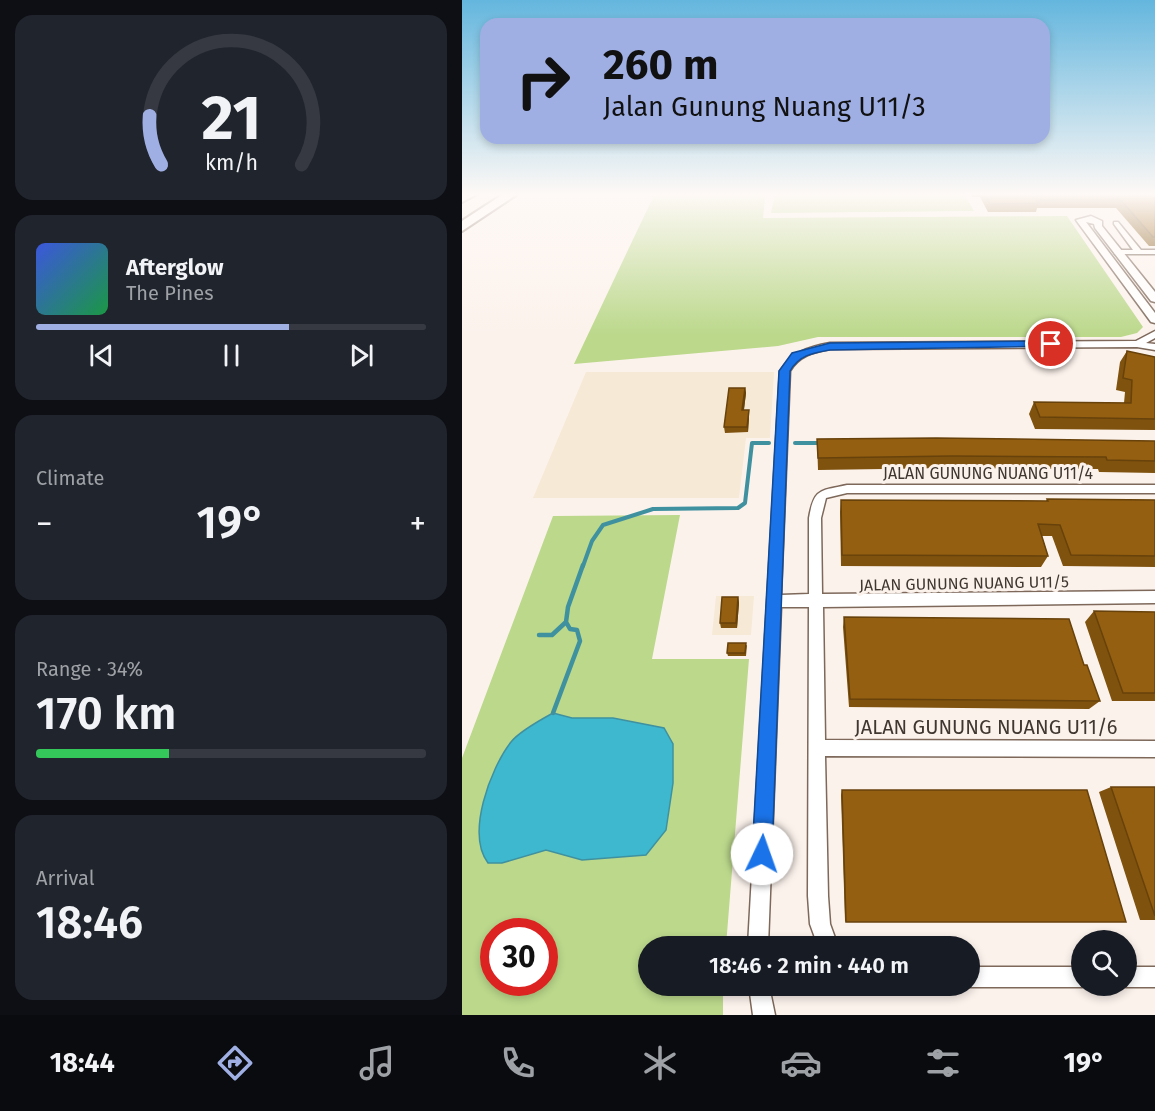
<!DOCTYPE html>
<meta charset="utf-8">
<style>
body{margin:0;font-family:"Fira Sans",sans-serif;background:#20242c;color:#f1f3f6;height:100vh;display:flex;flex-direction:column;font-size:22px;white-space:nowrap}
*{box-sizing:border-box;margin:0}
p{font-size:20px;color:#9ea1a6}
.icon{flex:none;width:33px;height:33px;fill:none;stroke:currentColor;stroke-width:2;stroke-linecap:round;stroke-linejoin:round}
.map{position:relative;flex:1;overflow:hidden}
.panel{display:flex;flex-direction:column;gap:15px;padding:15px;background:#0d0f14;width:462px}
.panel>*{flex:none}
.hud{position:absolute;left:18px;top:18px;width:570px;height:126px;border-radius:18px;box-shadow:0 3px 9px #0003;background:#9fafe4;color:#111;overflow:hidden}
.tools{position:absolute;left:609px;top:930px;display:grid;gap:12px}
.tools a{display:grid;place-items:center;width:66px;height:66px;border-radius:50%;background:#171b24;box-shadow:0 3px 9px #0003;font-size:30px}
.speed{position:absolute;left:18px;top:918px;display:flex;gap:12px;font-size:30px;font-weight:700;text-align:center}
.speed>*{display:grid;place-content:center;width:78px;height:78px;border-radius:50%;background:#171b24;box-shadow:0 3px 9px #0003;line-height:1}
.speed .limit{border:9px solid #d22;background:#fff;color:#111}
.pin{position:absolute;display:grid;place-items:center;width:51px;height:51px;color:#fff;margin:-26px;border:3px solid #fff;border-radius:50%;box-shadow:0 2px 6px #0007}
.me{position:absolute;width:66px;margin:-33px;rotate:3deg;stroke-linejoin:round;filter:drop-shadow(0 0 4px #0008)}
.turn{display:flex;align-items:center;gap:21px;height:126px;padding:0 24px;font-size:27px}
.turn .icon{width:78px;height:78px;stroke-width:2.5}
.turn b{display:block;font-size:42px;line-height:51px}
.big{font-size:45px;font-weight:600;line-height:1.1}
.panel .widget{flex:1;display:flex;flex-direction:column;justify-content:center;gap:9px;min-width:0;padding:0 21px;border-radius:18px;background:#20242c}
.panel .dial{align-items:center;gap:0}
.dial svg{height:156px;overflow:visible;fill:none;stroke:#363941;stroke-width:7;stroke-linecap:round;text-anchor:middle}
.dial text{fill:#f1f3f6;stroke:none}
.song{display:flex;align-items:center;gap:18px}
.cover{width:72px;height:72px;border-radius:9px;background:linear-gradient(135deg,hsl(230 70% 55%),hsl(140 70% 35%))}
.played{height:6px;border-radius:3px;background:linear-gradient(90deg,#9fafe4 65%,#363941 65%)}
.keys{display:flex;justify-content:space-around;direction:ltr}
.heat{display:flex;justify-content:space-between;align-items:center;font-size:33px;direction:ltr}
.charge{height:9px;border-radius:4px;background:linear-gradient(90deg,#34c759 34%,#363941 0)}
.trip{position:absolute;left:176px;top:936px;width:342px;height:60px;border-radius:30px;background:#171b24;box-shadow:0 3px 9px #0003;font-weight:600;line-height:60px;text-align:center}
.tabs{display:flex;height:96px;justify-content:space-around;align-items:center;background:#090b0e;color:#9ea1a6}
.tabs .icon{width:42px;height:42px}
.tabs .current{color:#9fafe4}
.tabs b{font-size:27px;color:#f1f3f6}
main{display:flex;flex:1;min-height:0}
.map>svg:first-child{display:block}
</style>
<main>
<section class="panel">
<div class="widget dial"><svg viewBox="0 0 100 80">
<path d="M14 69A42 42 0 1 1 86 69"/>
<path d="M14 69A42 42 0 0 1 8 44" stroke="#9fafe4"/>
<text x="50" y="56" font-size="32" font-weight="700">21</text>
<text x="50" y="72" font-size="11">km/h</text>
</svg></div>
<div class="widget">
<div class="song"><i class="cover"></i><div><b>Afterglow</b><p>The Pines</p></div></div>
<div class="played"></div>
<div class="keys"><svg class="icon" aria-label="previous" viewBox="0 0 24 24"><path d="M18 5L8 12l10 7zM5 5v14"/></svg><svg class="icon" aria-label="pause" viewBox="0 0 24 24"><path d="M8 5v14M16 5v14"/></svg><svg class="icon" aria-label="next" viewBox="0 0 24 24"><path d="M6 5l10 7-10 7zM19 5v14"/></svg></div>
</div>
<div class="widget"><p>Climate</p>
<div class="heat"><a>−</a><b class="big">19°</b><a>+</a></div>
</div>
<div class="widget"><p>Range · 34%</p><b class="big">170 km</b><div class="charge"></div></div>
<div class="widget"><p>Arrival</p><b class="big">18:46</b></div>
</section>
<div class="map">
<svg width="693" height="1015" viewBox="0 0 693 1015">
<rect width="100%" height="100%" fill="#fcf2ec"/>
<!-- industrial -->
<path fill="#f6e9d5" d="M124,372H312L308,438H284L277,498H71Z
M254,596H292L289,635H250Z"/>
<!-- green -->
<path fill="#bbd88b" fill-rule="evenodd" d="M193,193H304L301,218L605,216L681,327L675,333L659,337H356L316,346L112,364Z
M313,193H502L512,211L309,213Z
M218,515L190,659H287L264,946H186V986H261V1015H0V758L91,516ZM32,932H82V982H32Z"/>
<!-- water -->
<path fill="#3eb8cf" stroke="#3f91a0" stroke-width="1.5" d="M91,713L110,718H151L202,728L211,744V783L204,830L184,855L120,860L84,850L40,863H26C4,834 28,769 49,742C56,733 80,719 91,713Z"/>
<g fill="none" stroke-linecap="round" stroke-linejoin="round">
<!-- stream-far1 -->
<path stroke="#3f91a0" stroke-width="4" d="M333,443H359
M121,566L130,541L141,525L191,509L276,508L283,503L290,443H307"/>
<!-- stream -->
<path stroke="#3f91a0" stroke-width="4.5" d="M77,635H90L104,622L106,607L121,565
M91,713L118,641L115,630L108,629L104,622"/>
<defs>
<path id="minor" d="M652,222H656L679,250H693V254H653L652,252L656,250H671L652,224Z
M693,331V338L684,343L693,344V350L675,347L368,349C351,352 337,356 328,371L319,595L347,594V518C352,488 358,491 385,485H693V493H385L364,498L359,518L360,594L693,591V603L361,607L363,740L693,741V757L363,756L366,896L368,924L376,946H356L348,924L346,896L347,607H319L306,946H286L318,371C331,352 346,347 368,343L674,341Z
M507,967H620V986H624L620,987H507L503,986H507Z
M664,967H693V987H664L660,986H664Z
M287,986H307L313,1015H291Z"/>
<path id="tertiary" d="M629,216L640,221V226L693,292V302L689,301L633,228L632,224L624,222L693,313V323L689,322L614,220Z"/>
<path id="motorway" d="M17,193L0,202V194Z
M43,193H57L0,231V221Z"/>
</defs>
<!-- minor casing -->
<use href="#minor" stroke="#7d685a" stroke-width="3"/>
<!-- tertiary casing -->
<use href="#tertiary" stroke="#7d685a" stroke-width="3"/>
<!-- motorway casing -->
<use href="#motorway" stroke="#7d685a" stroke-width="4"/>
<!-- minor -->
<use href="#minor" fill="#fff" fill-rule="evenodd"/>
<!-- tertiary -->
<use href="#tertiary" fill="#fff" fill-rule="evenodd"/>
<!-- motorway -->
<use href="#motorway" fill="#fff" fill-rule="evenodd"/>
</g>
<!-- wall -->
<path fill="#7f520e" d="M508,193H692L693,194V246H687L654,208H575L574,212H526L518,197H510Z
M665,351L693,357V430L573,429L567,414L572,402L662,403L663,392L654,390L658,362Z
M283,388L284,393L282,410L287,416L286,432L263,433L262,427Z
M355,439L693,441V473L637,472L636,469L486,468L356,470Z
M585,499L693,500V567L601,566L590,536H580L586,556L579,567L379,566L378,512L379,500L584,501Z
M276,597L277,603L275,628H259L258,623Z
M632,611L693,612V701H650L623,622Z
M382,617L622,665L638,701L627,709L387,707L381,627Z
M285,645L284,656H266L265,653Z
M649,787H693V920H678L637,792Z
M380,790L384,922L383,921L379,795Z"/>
<!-- shaded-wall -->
<path fill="#68420b" d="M283,388L284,393L281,416L280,410Z
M287,410V416L286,432L285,427Z
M276,597L277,603L275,628L274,623Z"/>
<!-- building -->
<path fill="#945f10" stroke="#68420b" stroke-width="1.5" d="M523,193H692L693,194V237H691L658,199L574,200L577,203L528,204Z
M665,351L693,357V419L578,417L572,402L669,403L670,380L661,378Z
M267,388H283L280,410H287L285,427H262Z
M474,438L693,441V461L645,460L644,457L490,456L356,458L355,439Z
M585,499L693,500V556L609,555L598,525L576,524L586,556L380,555L379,500L586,501Z
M260,597H276L274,623H258Z
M632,611L693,612V693H661Z
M382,617L607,619L622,665H625L638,701L388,699Z
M266,643H284L283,653H265Z
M649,787H693V916Z
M380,790H625L664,922H384Z"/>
<!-- sky -->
<linearGradient id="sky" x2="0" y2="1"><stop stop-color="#64b6de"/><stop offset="0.58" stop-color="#fef9f6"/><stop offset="1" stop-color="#fef9f6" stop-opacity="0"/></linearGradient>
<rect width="693" height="335" fill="url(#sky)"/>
<!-- route -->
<path fill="#1a73e8" stroke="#114b97" stroke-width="1.5" d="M589,341L594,344L593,346L368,350C351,353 337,355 328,371L310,854L307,862L300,865L293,862L290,854L317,371L330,353L368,343Z"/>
<g text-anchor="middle" stroke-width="6" stroke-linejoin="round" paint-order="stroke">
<!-- street labels -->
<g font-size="16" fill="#403731" stroke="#fcf2ec">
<text x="526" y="479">JALAN GUNUNG NUANG U11/4</text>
<text transform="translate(502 583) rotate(-1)" y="6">JALAN GUNUNG NUANG U11/5</text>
</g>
<!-- near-street labels -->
<g font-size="20" fill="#403731" stroke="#fcf2ec">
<text x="524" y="734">JALAN GUNUNG NUANG U11/6</text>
</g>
</g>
</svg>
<div class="tools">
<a><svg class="icon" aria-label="search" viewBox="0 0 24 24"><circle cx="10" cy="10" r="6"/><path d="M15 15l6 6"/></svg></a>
</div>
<div class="speed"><div class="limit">30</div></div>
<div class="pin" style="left:589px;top:344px;background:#d93025"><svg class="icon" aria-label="arrive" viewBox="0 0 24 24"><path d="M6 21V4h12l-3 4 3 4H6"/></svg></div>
<svg class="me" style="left:300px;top:854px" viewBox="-20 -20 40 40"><circle r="19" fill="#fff"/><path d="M0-13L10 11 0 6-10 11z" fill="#1a73e8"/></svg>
<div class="trip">18:46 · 2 min · 440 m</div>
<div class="hud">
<div class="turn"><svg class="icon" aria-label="right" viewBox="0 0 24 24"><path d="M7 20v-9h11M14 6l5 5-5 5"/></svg><div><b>260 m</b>Jalan Gunung Nuang U11/3</div></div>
</div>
</div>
</main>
<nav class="tabs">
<b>18:44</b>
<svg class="icon current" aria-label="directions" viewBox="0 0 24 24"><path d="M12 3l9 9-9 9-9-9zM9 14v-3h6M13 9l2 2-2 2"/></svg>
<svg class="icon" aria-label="music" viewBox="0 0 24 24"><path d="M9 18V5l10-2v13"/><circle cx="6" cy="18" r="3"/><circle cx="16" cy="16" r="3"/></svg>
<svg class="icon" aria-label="phone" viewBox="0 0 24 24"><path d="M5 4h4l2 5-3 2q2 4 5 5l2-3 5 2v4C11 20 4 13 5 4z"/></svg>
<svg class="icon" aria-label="climate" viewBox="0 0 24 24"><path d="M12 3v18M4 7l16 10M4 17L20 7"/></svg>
<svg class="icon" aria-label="car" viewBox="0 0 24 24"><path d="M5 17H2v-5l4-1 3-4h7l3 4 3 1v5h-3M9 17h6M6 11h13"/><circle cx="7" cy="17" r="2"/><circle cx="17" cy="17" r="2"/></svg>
<svg class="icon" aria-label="filters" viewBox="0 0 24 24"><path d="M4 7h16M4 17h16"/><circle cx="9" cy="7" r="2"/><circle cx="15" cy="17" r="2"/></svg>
<b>19°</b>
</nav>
